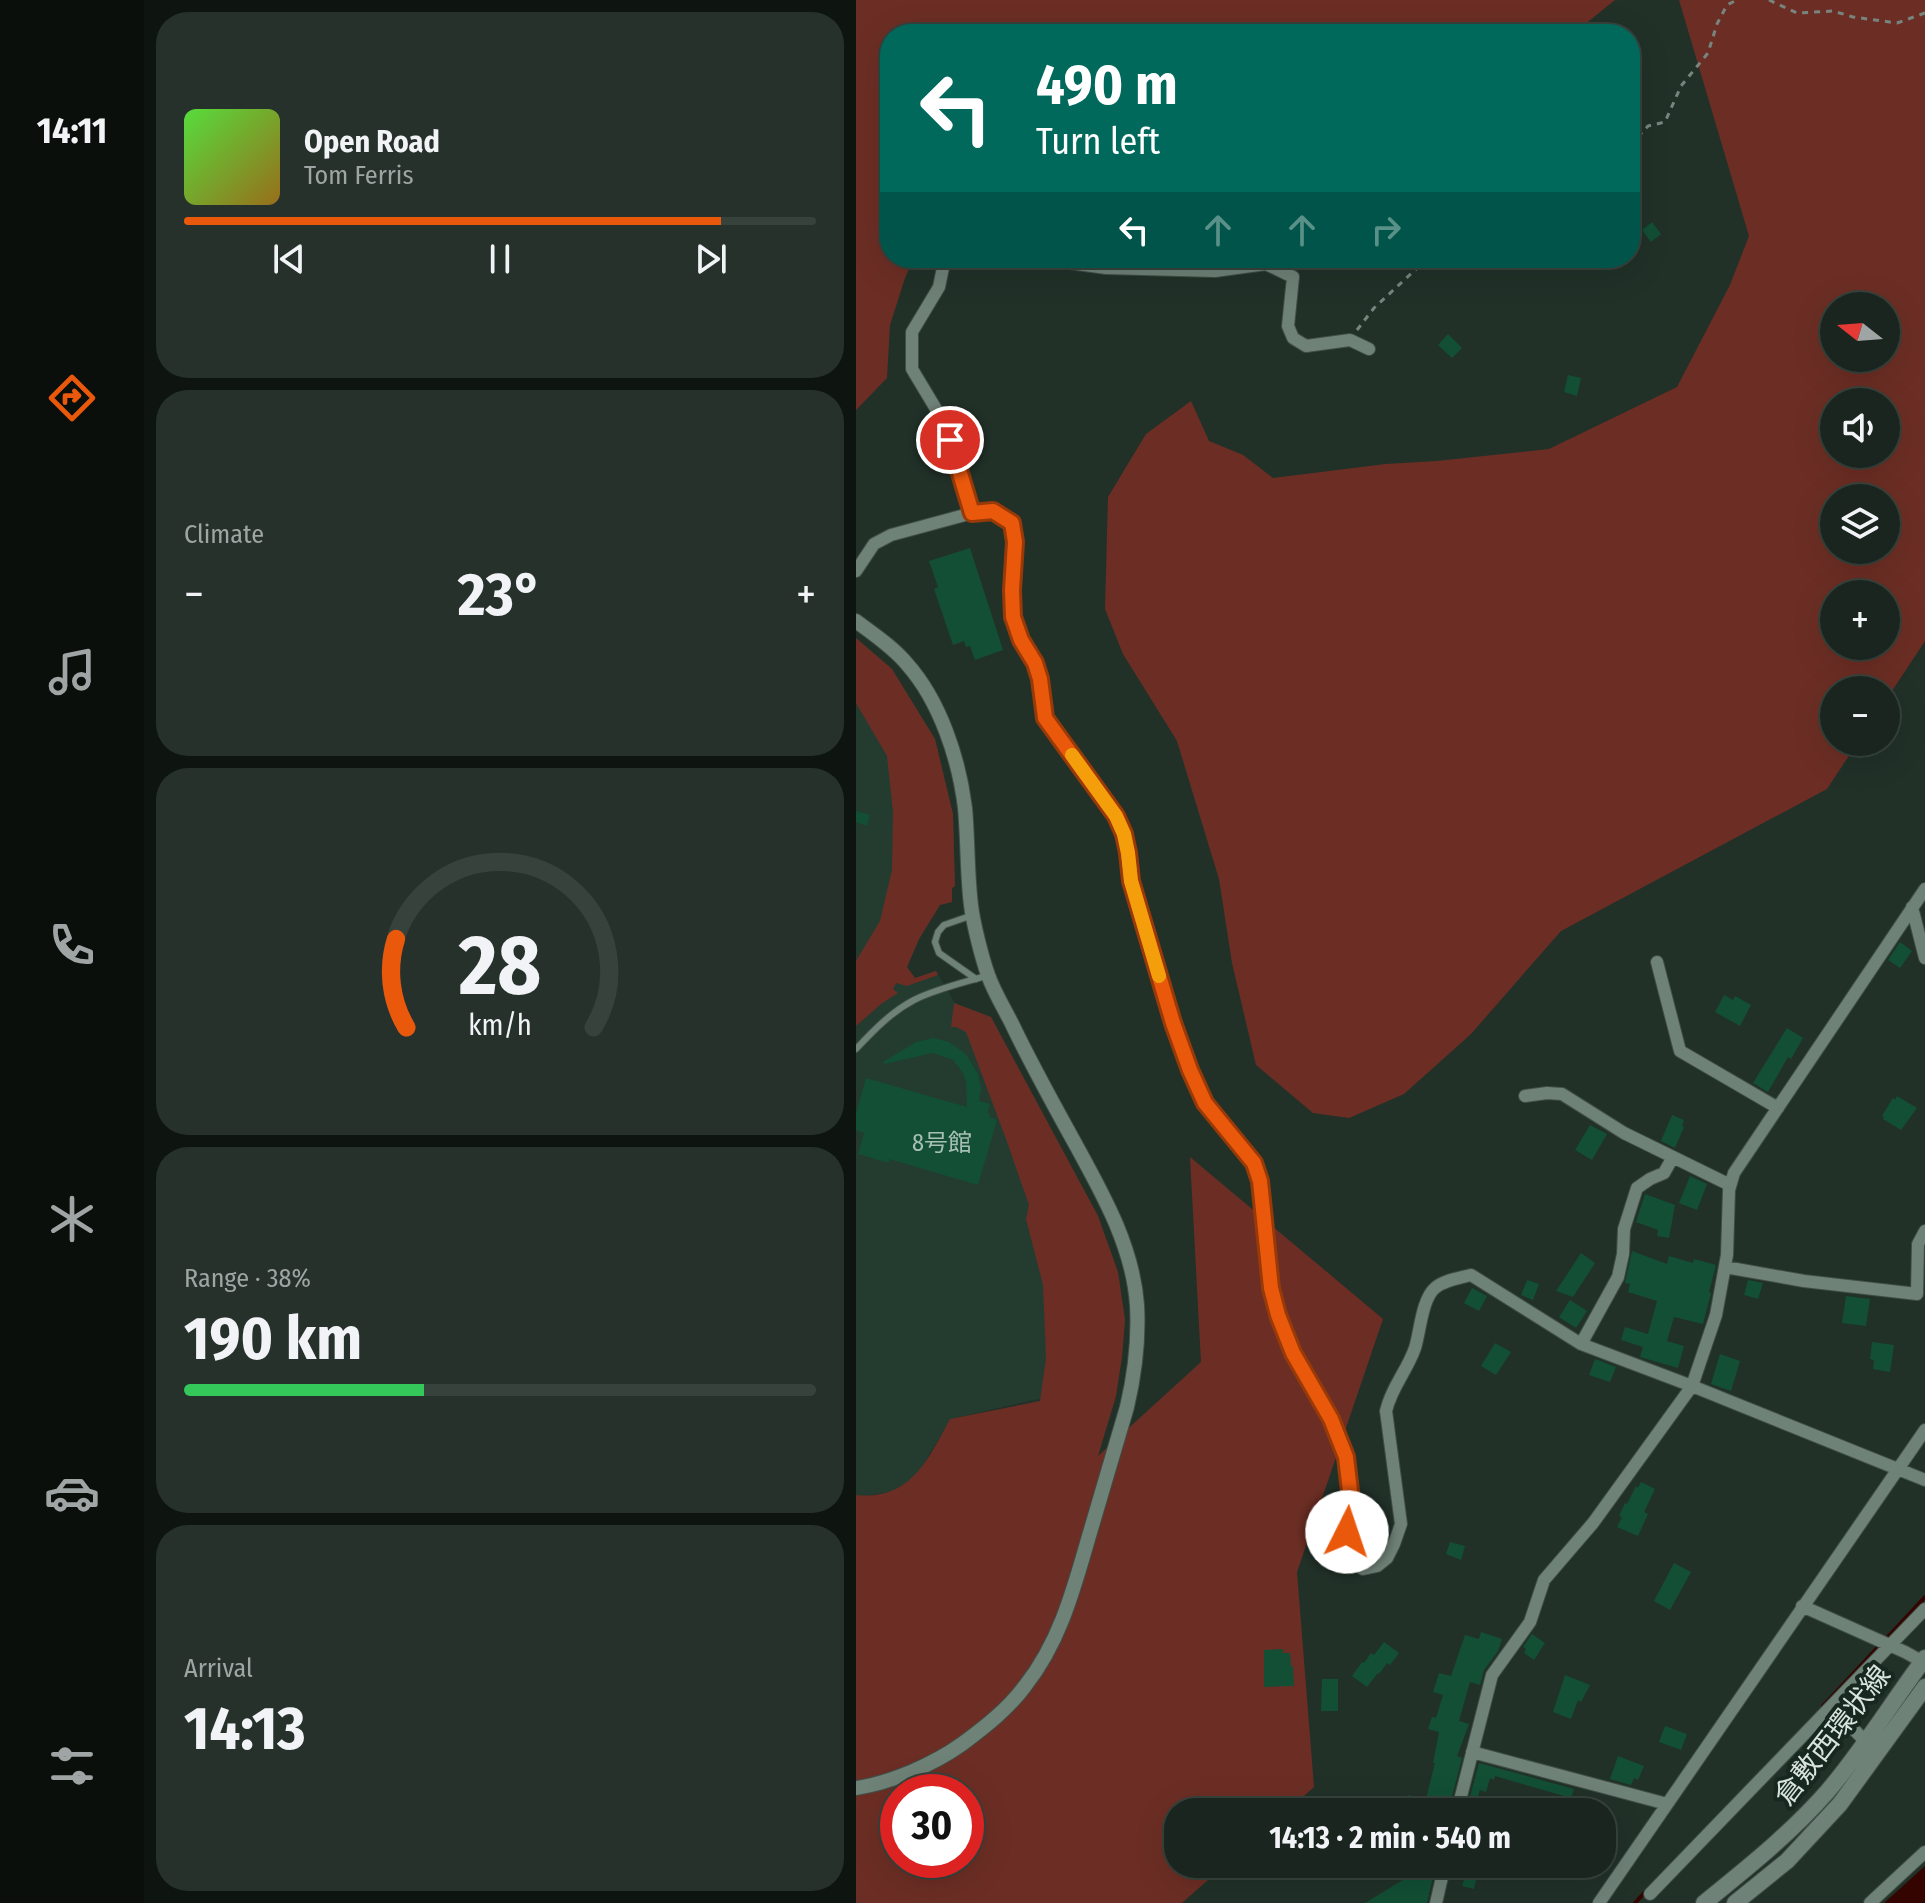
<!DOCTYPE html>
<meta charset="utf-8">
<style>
body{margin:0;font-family:"Fira Sans Condensed","Noto Sans JP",sans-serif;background:#26312b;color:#f1f3f6;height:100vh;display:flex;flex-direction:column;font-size:30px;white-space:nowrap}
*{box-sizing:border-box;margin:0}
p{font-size:26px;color:#9fa5a4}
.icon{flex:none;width:44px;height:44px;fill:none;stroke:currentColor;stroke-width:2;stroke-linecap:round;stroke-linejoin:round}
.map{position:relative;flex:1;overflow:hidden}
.details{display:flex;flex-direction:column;gap:12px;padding:12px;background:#0e1410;width:712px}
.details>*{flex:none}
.hud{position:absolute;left:24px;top:24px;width:760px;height:244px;border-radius:32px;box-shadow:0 8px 32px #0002,0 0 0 2px #37423c;background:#00695c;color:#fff;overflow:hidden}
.needle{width:52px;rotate:287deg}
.buttons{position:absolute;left:964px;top:292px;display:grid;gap:16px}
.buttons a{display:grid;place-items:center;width:80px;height:80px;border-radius:50%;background:#19251e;box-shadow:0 8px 32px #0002,0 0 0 2px #37423c;font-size:40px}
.speed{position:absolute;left:24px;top:1774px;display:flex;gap:16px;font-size:40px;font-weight:700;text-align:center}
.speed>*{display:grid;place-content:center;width:104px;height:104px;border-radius:50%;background:#19251e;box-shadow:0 8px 32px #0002,0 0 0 2px #37423c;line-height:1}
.speed .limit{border:12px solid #d22;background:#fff;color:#111}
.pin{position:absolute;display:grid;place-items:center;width:68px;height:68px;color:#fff;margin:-34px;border:4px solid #fff;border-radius:50%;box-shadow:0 2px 8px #0007}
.me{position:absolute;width:88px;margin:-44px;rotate:4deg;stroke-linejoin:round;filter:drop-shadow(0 0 6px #0008)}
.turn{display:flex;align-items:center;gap:28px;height:168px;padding:0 24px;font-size:36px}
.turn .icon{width:104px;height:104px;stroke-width:2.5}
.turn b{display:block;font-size:56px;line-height:68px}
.lanes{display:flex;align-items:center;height:76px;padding:0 24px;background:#0003;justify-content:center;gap:40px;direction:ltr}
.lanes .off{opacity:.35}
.big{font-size:60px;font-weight:700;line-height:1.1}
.details .tile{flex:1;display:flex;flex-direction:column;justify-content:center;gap:12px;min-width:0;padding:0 28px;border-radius:32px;background:#26312b}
.details .dial{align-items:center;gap:0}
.dial svg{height:208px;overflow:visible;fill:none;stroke:#37423c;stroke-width:7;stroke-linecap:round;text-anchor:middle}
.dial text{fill:#f1f3f6;stroke:none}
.song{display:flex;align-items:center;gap:24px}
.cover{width:96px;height:96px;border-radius:12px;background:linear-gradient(135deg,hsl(110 70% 55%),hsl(40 70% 35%))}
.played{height:8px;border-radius:4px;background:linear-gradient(90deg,#ea580c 85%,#37423c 85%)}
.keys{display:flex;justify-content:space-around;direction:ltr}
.heat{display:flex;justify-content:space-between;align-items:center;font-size:44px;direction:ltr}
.charge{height:12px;border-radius:6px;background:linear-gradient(90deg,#34c759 38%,#37423c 0)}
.trip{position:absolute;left:308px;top:1798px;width:452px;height:80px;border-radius:32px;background:#19251e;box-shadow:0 8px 32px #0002,0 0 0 2px #37423c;font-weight:700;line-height:80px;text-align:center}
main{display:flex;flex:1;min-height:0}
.menu{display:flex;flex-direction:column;width:144px;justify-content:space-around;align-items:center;background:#0a0f0c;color:#9fa5a4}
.menu .icon{width:56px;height:56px}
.menu .selected{color:#ea580c}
.menu b{font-size:36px;color:#f1f3f6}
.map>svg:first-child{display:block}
</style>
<main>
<nav class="menu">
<b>14:11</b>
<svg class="icon selected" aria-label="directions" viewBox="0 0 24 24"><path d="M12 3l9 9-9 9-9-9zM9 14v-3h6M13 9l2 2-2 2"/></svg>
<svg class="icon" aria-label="music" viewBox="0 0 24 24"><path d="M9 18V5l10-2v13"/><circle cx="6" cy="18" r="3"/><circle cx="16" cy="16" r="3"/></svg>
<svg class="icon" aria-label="phone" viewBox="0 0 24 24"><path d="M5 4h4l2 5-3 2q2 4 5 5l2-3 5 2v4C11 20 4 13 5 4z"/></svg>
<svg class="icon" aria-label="climate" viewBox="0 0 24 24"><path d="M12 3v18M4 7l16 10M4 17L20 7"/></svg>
<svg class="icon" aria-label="car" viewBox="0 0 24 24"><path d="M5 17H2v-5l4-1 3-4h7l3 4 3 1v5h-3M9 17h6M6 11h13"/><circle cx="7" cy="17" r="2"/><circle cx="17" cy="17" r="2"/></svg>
<svg class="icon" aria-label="filters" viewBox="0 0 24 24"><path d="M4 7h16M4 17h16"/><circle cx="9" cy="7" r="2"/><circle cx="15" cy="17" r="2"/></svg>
</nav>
<section class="details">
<div class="tile">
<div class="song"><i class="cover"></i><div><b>Open Road</b><p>Tom Ferris</p></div></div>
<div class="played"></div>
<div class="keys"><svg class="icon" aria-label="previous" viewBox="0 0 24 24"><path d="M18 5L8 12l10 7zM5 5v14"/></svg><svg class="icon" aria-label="pause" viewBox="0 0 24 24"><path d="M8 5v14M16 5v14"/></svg><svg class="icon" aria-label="next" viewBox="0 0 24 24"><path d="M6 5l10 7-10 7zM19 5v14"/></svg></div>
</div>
<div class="tile"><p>Climate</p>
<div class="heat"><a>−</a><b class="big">23°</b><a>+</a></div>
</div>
<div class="tile dial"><svg viewBox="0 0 100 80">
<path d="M14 69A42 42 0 1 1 86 69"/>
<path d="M14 69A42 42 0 0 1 10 35" stroke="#ea580c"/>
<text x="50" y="56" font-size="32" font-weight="700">28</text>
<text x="50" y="72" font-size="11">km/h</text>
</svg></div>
<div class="tile"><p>Range · 38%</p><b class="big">190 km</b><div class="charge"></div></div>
<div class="tile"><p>Arrival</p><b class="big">14:13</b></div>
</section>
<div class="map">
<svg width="1069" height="1903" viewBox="0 0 1069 1903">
<rect width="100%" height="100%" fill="#213128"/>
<!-- built -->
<path fill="#243b30" d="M0,638L36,669L79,739L97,814L99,886L96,888V902L84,905L63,939L51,967L59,978L80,971L99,1003L135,1017L242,1216L262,1272L269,1320L266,1357L253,1421L182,1399L95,1419L61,1475L48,1486L36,1492L7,1496L0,1495Z"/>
<!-- green -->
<path fill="#6c2e24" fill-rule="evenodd" d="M0,0H759L717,34H34V258H58L49,278L34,325L31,378L0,410Z
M823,0H1069V641L1030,700V690H978V742H1002L971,789L705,931L615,1034L548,1094L493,1118L457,1113L400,1065L376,963L363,879L321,741L267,654L249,609L252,497L290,434L335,401L353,441L387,455L417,478L530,464L581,461L693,449L821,387L874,285L893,236ZM1030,306V358H978V306ZM1030,402V454H978V402ZM1030,498V550H978V498ZM1030,594V646H978V594Z
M0,638L36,669L79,739L97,814L99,886L96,888V902L84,905L63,939L51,967L59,978L80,971L82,975L51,986L40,983L37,989L42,993L25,1004L0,1026V961L24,921L36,870L37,812L31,756L0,703Z
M98,1003L135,1017L242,1216L262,1272L269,1320L266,1357L260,1396L242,1456L345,1362L334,1157L527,1319L441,1572L458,1787L430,1812H322V1864H370L326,1903H0V1495C54,1501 72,1460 94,1419L184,1401L190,1358L187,1285L170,1219L173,1205L150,1139L110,1032L100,1027H95ZM42,1792H110V1860H42Z"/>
<!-- water -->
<path fill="#340401" d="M1069,1866V1903H1028Z"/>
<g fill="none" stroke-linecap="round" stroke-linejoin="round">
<!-- stream -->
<path stroke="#340401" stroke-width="4" d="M1030,1639L1069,1597
M967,1706L1024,1645
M779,1903L789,1892"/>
</g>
<!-- building -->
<path fill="#124f35" d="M796,222L805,234L795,242L786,230Z
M592,334L606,348L596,358L582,345Z
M712,375L725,378L721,396L708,392Z
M114,548L147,650L119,660L114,646L110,647L108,641L97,645L78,589L82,587L73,561Z
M0,811L14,815L11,826L0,822Z
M1044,942L1056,951L1044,968L1032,960Z
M868,995L877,1000L879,996L895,1005L884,1026L859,1012Z
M931,1028L947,1038L935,1059L932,1057L912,1092L897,1083Z
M77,1038L93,1042L110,1054L122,1074L125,1088L123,1101L134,1104L131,1113L134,1114L133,1117L141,1120L122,1185L33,1159V1163L2,1154L8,1133L0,1130V1113L10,1078L111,1107L110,1081L107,1073L97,1060L77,1053L28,1064L27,1062L60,1042Z
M1041,1096L1061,1108L1045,1130L1027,1119L1028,1117L1026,1116L1037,1098L1039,1100Z
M816,1115L828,1120L826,1126L828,1127L819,1148L805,1141Z
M734,1125L751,1134L736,1160L719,1150Z
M834,1176L851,1184L841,1210L823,1203Z
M789,1194L819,1205L813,1238L801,1236L802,1230L780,1222Z
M776,1251L811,1264L813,1256L837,1263L838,1259L860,1265L853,1292L855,1293L847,1324L818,1317L811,1341L828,1346L822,1368L784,1357L787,1347L765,1340L769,1327L792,1334L801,1301L772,1292L774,1284L769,1283Z
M725,1253L739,1263L717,1297L700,1291Z
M671,1280L683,1284L677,1300L665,1295Z
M892,1280L907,1283L902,1299L888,1295Z
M616,1288L631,1296L623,1311L608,1303Z
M990,1296L1014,1299L1010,1326L986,1323Z
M714,1300L731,1311L720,1328L703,1317Z
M1016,1342L1038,1345L1034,1372L1017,1369L1018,1360L1014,1359Z
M639,1343L655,1352L640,1375L625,1366Z
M864,1354L884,1361L875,1391L855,1384Z
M739,1359L760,1367L754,1382L733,1375Z
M785,1482L799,1489L788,1512L792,1514L782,1536L761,1527L766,1517L763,1516L769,1503L771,1504L780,1486L782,1488Z
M594,1542L609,1546L605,1560L590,1554Z
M818,1563L835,1572L814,1610L798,1601Z
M625,1632L646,1639L642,1651L628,1670L624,1685L614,1682L603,1721L613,1724L601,1756L606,1758L592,1812L549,1810L552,1795L570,1799L579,1763H577L583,1732L572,1729L576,1717L580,1718L587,1695L577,1692L583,1673L595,1676L609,1635L623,1639Z
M676,1634L689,1643L678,1660L668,1653L670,1649L667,1647Z
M528,1642L543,1653L534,1665L531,1663L523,1674L522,1673L511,1687L496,1676L506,1662L508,1663L515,1653L518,1655Z
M427,1649V1653H434L435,1666H437L438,1686L408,1687V1650Z
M709,1675L734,1685L725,1702L722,1700L715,1719L697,1712Z
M466,1679H482V1711H465Z
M809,1726L831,1734L825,1750L803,1742Z
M762,1756L788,1766L782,1780L778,1778L775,1785L754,1779Z
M623,1763L718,1789L715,1798L639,1776L638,1780L634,1778L630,1792L624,1790L619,1806L612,1804Z
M613,1864H624L618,1889L606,1886Z
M563,1869L578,1873L571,1903H509L555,1875L561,1877Z"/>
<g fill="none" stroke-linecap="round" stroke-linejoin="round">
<defs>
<path id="service" d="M114,916L88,925L82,932L79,942L83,953L120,979
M0,1049C17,1031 35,1012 58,1000C80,989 106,983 130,976"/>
<path id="minor" d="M89,258L83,287L56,332V369L89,424L116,513
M210,258L214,263L250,268L359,271L410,264L437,277L432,326L437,338L450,346L494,340L513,349
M423,270L452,258
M0,571L18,544L35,535L120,512L137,511L156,523L159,542L156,590L157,617L165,640L179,663L184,679L189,718L260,816L268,834L272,853L275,881L317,1023L334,1070L349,1103L398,1163L404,1181L415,1288L422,1315L437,1353L475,1419L490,1457L495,1500L489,1550L495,1562L507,1569L521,1566L531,1558L538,1544L545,1524L530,1411C535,1388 551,1371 559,1348C564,1332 566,1299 579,1288C588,1280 604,1278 615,1275L725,1344L836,1386L1069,1480
M1056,907L1069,958
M801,962L824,1051L922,1108
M669,1096L691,1093L706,1094L768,1133L874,1185
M869,1267L948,1281L1061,1294L1062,1244L1069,1231
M725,1344L762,1277L767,1254L768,1229L781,1188L794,1179L808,1173L817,1157
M946,1606L1049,1652L1069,1663
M976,1707L1010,1742
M616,1752L811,1804
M601,1812L636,1675L674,1622L688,1580L737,1523L836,1386L860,1315L871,1255L873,1190L878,1173L1069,889
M794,1894L1069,1609
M580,1903L589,1864
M743,1903L1069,1430
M1014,1903L1069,1852"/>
<path id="tertiary" d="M0,621C17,634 37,647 51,664C84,701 103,759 109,808C112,840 111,873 115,905C117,923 126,958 132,975C138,992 148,1008 156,1024C176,1066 199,1107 221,1147C248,1196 277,1248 281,1305C283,1340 279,1373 271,1407C258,1450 246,1493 233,1536C218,1588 204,1642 169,1686C152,1709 129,1727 106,1744C78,1764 35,1783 0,1788"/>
<path id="secondary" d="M848,1903C891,1868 934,1834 971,1792C1007,1750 1036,1702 1069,1658
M879,1903L931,1861L984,1804L1069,1687"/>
</defs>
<!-- service casing -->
<use href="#service" stroke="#3f4e46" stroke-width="8"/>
<!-- minor casing -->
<use href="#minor" stroke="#3f4e46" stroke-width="14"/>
<!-- tertiary casing -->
<use href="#tertiary" stroke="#3f4e46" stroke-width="16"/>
<!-- secondary casing -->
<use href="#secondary" stroke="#3f4e46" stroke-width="18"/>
<!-- path -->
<path stroke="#78857e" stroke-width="3" stroke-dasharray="6 6" stroke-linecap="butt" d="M913,0L941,13L977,11L997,17L1041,23L1069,13
M774,146L792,126L809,122L825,86L852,53L861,24L871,5L881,0
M501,330L518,308L572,258"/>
<!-- service -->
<use href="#service" stroke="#6f8277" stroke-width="6"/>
<!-- minor -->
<use href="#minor" stroke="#6f8277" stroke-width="12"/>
<!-- tertiary -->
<use href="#tertiary" stroke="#6f8277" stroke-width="14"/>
<!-- secondary -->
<use href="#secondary" stroke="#6f8277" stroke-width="16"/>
</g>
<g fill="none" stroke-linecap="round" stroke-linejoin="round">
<defs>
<path id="route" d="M94,440L116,513L137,511L156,523L159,542L156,590L157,617L165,640L179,663L184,679L189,718L260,816L268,834L272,853L275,881L317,1023L334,1070L349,1103L398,1163L404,1181L415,1288L422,1315L437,1353L475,1419L490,1457L495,1500L491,1532"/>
</defs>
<!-- route casing -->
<use href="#route" stroke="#983908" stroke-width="20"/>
<!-- route -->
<use href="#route" stroke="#ea580c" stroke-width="14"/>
<!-- slow -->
<path stroke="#f59e0b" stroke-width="14" d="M216,755L260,816L268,834L272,853L275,881L303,976"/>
</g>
<g text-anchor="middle" stroke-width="8" stroke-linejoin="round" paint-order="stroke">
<!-- number labels -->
<g font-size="24" fill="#a7bfb4">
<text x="86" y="1151">8号館</text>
</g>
<!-- street labels -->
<g font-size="28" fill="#d9e4de" stroke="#17281f">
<text transform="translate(976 1735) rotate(-52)" y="10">倉敷西環状線</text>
</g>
</g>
</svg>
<div class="buttons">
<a><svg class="needle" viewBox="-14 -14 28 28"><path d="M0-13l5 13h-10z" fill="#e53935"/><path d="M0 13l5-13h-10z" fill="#9fa5a4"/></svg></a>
<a><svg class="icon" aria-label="sound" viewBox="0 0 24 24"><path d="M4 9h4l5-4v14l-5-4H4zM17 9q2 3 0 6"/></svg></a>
<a><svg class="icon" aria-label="layers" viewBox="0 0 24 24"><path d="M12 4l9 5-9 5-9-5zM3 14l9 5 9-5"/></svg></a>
<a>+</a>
<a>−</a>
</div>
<div class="speed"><div class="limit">30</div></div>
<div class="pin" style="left:94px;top:440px;background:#d93025"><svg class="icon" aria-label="arrive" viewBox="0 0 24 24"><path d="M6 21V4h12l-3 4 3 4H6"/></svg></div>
<svg class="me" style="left:491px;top:1532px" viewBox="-20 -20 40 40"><circle r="19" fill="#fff"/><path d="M0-13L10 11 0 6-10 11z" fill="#ea580c"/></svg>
<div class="trip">14:13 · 2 min · 540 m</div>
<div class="hud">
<div class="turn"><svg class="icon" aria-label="left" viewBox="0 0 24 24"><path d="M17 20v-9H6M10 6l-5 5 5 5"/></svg><div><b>490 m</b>Turn left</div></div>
<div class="lanes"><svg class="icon" aria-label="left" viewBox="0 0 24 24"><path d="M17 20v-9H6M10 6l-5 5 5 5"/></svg><svg class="icon off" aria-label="ahead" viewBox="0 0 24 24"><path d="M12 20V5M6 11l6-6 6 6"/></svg><svg class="icon off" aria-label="ahead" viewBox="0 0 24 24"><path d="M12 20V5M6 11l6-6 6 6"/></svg><svg class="icon off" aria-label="right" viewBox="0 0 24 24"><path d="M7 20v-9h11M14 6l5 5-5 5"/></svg></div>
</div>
</div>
</main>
